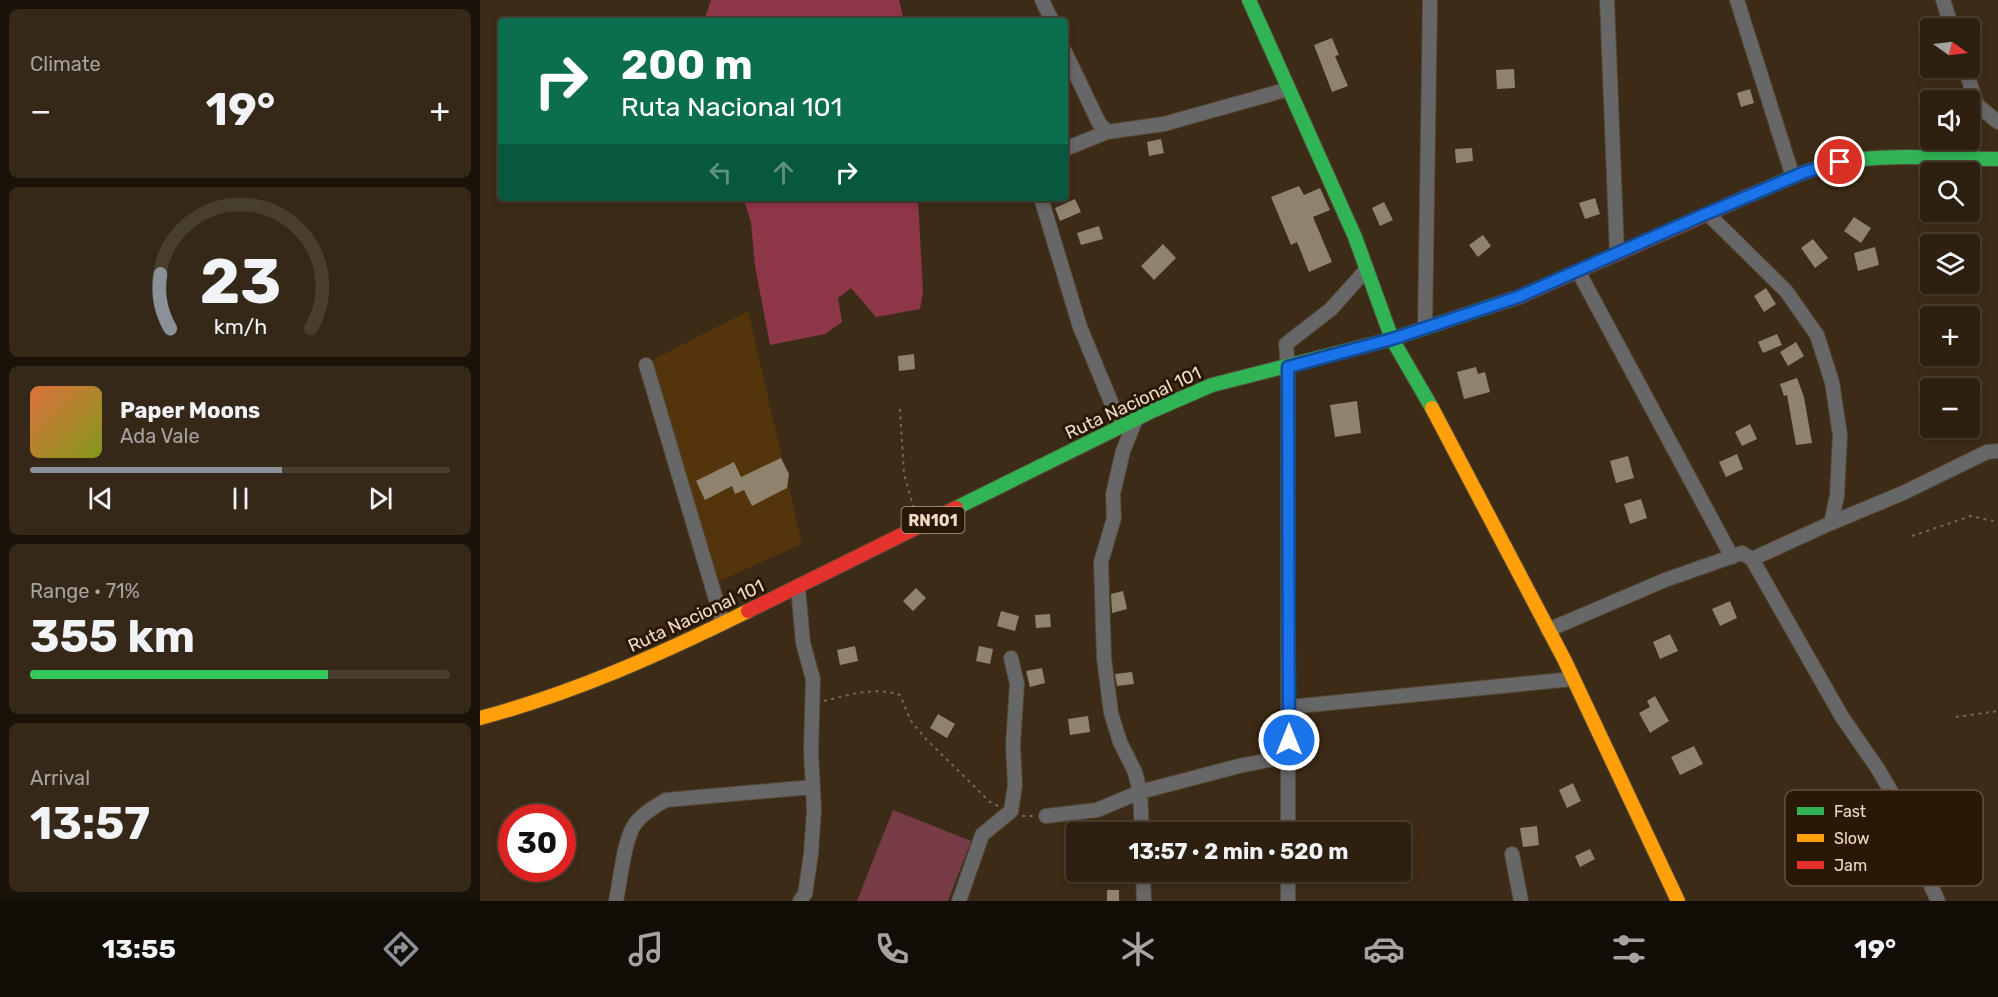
<!DOCTYPE html>
<meta charset="utf-8">
<style>
body{margin:0;font-family:Rubik,sans-serif;background:#352819;color:#f1f3f6;height:100vh;display:flex;flex-direction:column;font-size:22px;white-space:nowrap}
*{box-sizing:border-box;margin:0}
p{font-size:20px;color:#a7a39f}
.icon{flex:none;width:33px;height:33px;fill:none;stroke:currentColor;stroke-width:2;stroke-linecap:round;stroke-linejoin:round}
.map{position:relative;flex:1;overflow:hidden}
.side{display:flex;flex-direction:column;gap:9px;padding:9px;background:#191209;width:480px}
.side>*{flex:none}
.top-card{position:absolute;left:18px;top:18px;width:570px;height:183px;border-radius:6px;box-shadow:0 3px 9px #0003,0 0 0 2px #483e30;background:#0b6e4f;color:#fff;overflow:hidden}
.needle{width:39px;rotate:104deg}
.buttons{position:absolute;left:1440px;top:18px;display:grid;gap:12px}
.buttons a{display:grid;place-items:center;width:60px;height:60px;border-radius:6px;background:#2d2010;box-shadow:0 3px 9px #0003,0 0 0 2px #483e30;font-size:30px}
.speed{position:absolute;left:18px;top:804px;display:flex;gap:12px;font-size:30px;font-weight:700;text-align:center}
.speed>*{display:grid;place-content:center;width:78px;height:78px;border-radius:50%;background:#2d2010;box-shadow:0 3px 9px #0003,0 0 0 2px #483e30;line-height:1}
.speed .limit{border:9px solid #d22;background:#fff;color:#111}
.pin{position:absolute;display:grid;place-items:center;width:51px;height:51px;color:#fff;margin:-26px;border:3px solid #fff;border-radius:50%;box-shadow:0 2px 6px #0007}
.me{position:absolute;width:66px;margin:-33px;rotate:0deg;stroke-linejoin:round;filter:drop-shadow(0 0 4px #0008)}
.turn{display:flex;align-items:center;gap:21px;height:126px;padding:0 24px;font-size:27px}
.turn .icon{width:78px;height:78px;stroke-width:2.5}
.turn b{display:block;font-size:42px;line-height:51px}
.lanes{display:flex;align-items:center;height:57px;padding:0 24px;background:#0003;justify-content:center;gap:30px;direction:ltr}
.lanes .off{opacity:.35}
.big{font-size:45px;font-weight:700;line-height:1.1}
.side .card{flex:1;display:flex;flex-direction:column;justify-content:center;gap:9px;min-width:0;padding:0 21px;border-radius:9px;background:#352819}
.side .dial{align-items:center;gap:0}
.dial svg{height:156px;overflow:visible;fill:none;stroke:#483e30;stroke-width:7;stroke-linecap:round;text-anchor:middle}
.dial text{fill:#f1f3f6;stroke:none}
.song{display:flex;align-items:center;gap:18px}
.cover{width:72px;height:72px;border-radius:9px;background:linear-gradient(135deg,hsl(20 70% 55%),hsl(70 70% 35%))}
.played{height:6px;border-radius:3px;background:linear-gradient(90deg,#8c9099 60%,#483e30 60%)}
.keys{display:flex;justify-content:space-around;direction:ltr}
.heat{display:flex;justify-content:space-between;align-items:center;font-size:33px;direction:ltr}
.charge{height:9px;border-radius:4px;background:linear-gradient(90deg,#34c759 71%,#483e30 0)}
.trip{position:absolute;left:586px;top:822px;width:345px;height:60px;border-radius:6px;background:#2d2010;box-shadow:0 3px 9px #0003,0 0 0 2px #483e30;font-weight:700;line-height:60px;text-align:center}
.dock{display:flex;height:96px;justify-content:space-around;align-items:center;background:#120d06;color:#a7a39f}
.dock .icon{width:42px;height:42px}
.dock .current{color:#8c9099}
.dock b{font-size:27px;color:#f1f3f6}
main{display:flex;flex:1;min-height:0}
.map>svg:first-child{display:block}
</style>
<main>
<section class="side">
<div class="card"><p>Climate</p>
<div class="heat"><a>−</a><b class="big">19°</b><a>+</a></div>
</div>
<div class="card dial"><svg viewBox="0 0 100 80">
<path d="M14 69A42 42 0 1 1 86 69"/>
<path d="M14 69A42 42 0 0 1 9 41" stroke="#8c9099"/>
<text x="50" y="56" font-size="32" font-weight="700">23</text>
<text x="50" y="72" font-size="11">km/h</text>
</svg></div>
<div class="card">
<div class="song"><i class="cover"></i><div><b>Paper Moons</b><p>Ada Vale</p></div></div>
<div class="played"></div>
<div class="keys"><svg class="icon" aria-label="previous" viewBox="0 0 24 24"><path d="M18 5L8 12l10 7zM5 5v14"/></svg><svg class="icon" aria-label="pause" viewBox="0 0 24 24"><path d="M8 5v14M16 5v14"/></svg><svg class="icon" aria-label="next" viewBox="0 0 24 24"><path d="M6 5l10 7-10 7zM19 5v14"/></svg></div>
</div>
<div class="card"><p>Range · 71%</p><b class="big">355 km</b><div class="charge"></div></div>
<div class="card"><p>Arrival</p><b class="big">13:57</b></div>
</section>
<div class="map">
<svg width="1518" height="901" viewBox="0 0 1518 901">
<rect width="100%" height="100%" fill="#3c2b16"/>
<!-- built -->
<path fill="#54350b" d="M268,311L322,544L228,586L167,363Z"/>
<!-- green -->
<path fill="#773c46" d="M413,810L491,841L468,901H377Z"/>
<!-- forest -->
<path fill="#8e3749" d="M231,0H419L424,21H224Z
M263,198H438L443,292L440,309L396,317L371,288L358,298L362,322L345,334L290,345L275,266L271,222Z"/>
<!-- building -->
<path fill="#8f836e" d="M852,38L859,55L855,56L868,86L852,92L834,45Z
M1034,69L1035,88L1017,89L1016,70Z
M1270,89L1274,103L1261,107L1257,93Z
M681,139L684,153L669,156L667,142Z
M992,148L993,161L976,163L975,149Z
M819,186L824,195L840,188L850,210L833,217L852,262L829,272L817,242L811,245L791,197Z
M1115,198L1120,214L1105,219L1099,203Z
M595,199L601,212L580,221L575,208Z
M904,202L913,220L900,226L892,208Z
M1374,217L1391,228L1381,243L1364,231Z
M619,226L623,239L601,245L597,233Z
M1003,235L1011,246L998,257L989,245Z
M1333,239L1348,258L1335,268L1321,248Z
M683,244L696,258L674,280L661,266Z
M1395,247L1399,265L1378,271L1374,253Z
M1286,288L1296,304L1284,312L1274,296Z
M1297,334L1302,345L1283,353L1278,342Z
M1316,342L1324,356L1308,366L1300,352Z
M434,354L435,369L419,371L418,356Z
M996,367L998,374L1005,372L1010,392L984,399L977,372Z
M1317,378L1324,397L1332,443L1316,445L1307,395L1304,396L1300,384Z
M877,401L881,433L855,437L850,405Z
M1270,424L1277,439L1262,446L1255,432Z
M1257,454L1263,469L1246,477L1239,462Z
M1148,456L1154,478L1136,483L1130,461Z
M301,458L309,474L307,488L272,506L264,490L255,494L252,486L225,500L216,481L254,462L261,477Z
M1161,499L1167,518L1150,524L1144,504Z
M436,588L446,598L433,611L423,601Z
M643,591L647,609L632,613L631,594Z
M1250,601L1257,618L1240,626L1232,609Z
M521,611L539,616L535,631L517,626Z
M570,614L571,627L556,628L555,615Z
M1190,634L1198,651L1180,659L1173,642Z
M375,646L378,661L360,665L357,650Z
M499,646L513,649L510,664L496,661Z
M562,668L565,683L550,687L546,671Z
M652,672L654,684L637,686L635,674Z
M1175,696L1189,721L1170,733L1159,713L1170,707L1167,701Z
M458,714L475,724L467,738L450,728Z
M608,716L610,732L590,735L588,719Z
M1214,746L1223,764L1200,775L1191,757Z
M1093,783L1101,801L1087,808L1079,790Z
M1057,826L1059,845L1043,847L1040,828Z
M1110,849L1115,859L1100,867L1095,856Z
M627,890H639V901H627Z"/>
<g fill="none" stroke-linecap="round" stroke-linejoin="round">
<defs>
<path id="street" d="M562,0L572,21
M1127,0L1137,254
M1257,0L1313,177
M1463,0L1472,28
M585,52L619,123L627,132
M1485,68L1497,105L1518,122
M585,149L627,132L684,124L809,89
M561,198L600,327L641,426
M1228,214L1306,291L1337,335L1352,382L1360,435L1357,496L1351,523L1272,559
M1098,271L1252,557
M945,328L950,0
M166,365L243,623
M656,419L643,451L633,494L634,518L621,562L624,658L631,713L640,742L655,772L660,792L662,832
M1351,523L1423,493L1507,452L1518,451
M318,587L323,643L333,679L331,751L334,810L331,854L325,894L320,901
M1068,630L1185,580L1262,553L1272,559L1362,717L1398,769L1417,802L1435,851L1458,901
M809,707L1093,679
M566,816L617,810L660,792L759,766L809,756
M808,832V367L806,344L851,309L887,269
M1032,854L1041,901
M663,872L664,901
M136,901C140,882 144,842 153,827C160,815 174,807 186,800L333,787
M479,901L502,835L531,811L535,785L533,745L537,684L531,658
M808,901V872"/>
<path id="fast" d="M769,0L875,237L912,339L952,408
M1268,196C1298,184 1328,168 1360,162C1408,153 1468,159 1518,159
M476,508L672,411L732,385L912,339L1020,303"/>
<path id="slow" d="M952,408L1085,661L1198,901
M0,718C94,693 181,654 268,611"/>
<path id="jam" d="M1020,303L1039,297L1268,196
M268,611L476,508"/>
</defs>
<!-- street casing -->
<use href="#street" stroke="#564635" stroke-width="16"/>
<!-- fast casing -->
<use href="#fast" stroke="#564635" stroke-width="16"/>
<!-- slow casing -->
<use href="#slow" stroke="#564635" stroke-width="16"/>
<!-- jam casing -->
<use href="#jam" stroke="#564635" stroke-width="16"/>
<!-- path -->
<path stroke="#6e6963" stroke-width="2" stroke-dasharray="3 4.5" stroke-linecap="butt" d="M420,409L424,474L434,509
M1432,536L1491,516L1518,522
M344,701C369,695 395,686 420,695L431,721L445,738L510,802L518,806
M1476,717L1518,711
M542,816H555"/>
<!-- street -->
<use href="#street" stroke="#676767" stroke-width="14"/>
<!-- fast -->
<use href="#fast" stroke="#30b455" stroke-width="14"/>
<!-- slow -->
<use href="#slow" stroke="#ff9f0a" stroke-width="14"/>
<!-- jam -->
<use href="#jam" stroke="#e5322d" stroke-width="14"/>
</g>
<g fill="none" stroke-linecap="round" stroke-linejoin="round">
<defs>
<path id="route" d="M809,740L808,367L912,339L1038,297L1221,216L1325,172L1360,162"/>
</defs>
<!-- route casing -->
<use href="#route" stroke="#114b97" stroke-width="15"/>
<!-- route -->
<use href="#route" stroke="#1a73e8" stroke-width="10"/>
</g>
<g text-anchor="middle" stroke-width="6" stroke-linejoin="round" paint-order="stroke">
<!-- shield labels -->
<rect fill="#291805" stroke="#b6a089" stroke-width="1.5" x="421.5" y="507" width="63" height="26" rx="4.5"/>
<g font-size="16" font-weight="bold" fill="#f2dbc2">
<text x="453" y="526">RN101</text>
</g>
<!-- street labels -->
<g font-size="18" fill="#f2dbc2" stroke="#291805">
<text transform="translate(653 403) rotate(-25)" y="6">Ruta Nacional 101</text>
<text transform="translate(216 616) rotate(-25)" y="6">Ruta Nacional 101</text>
</g>
</g>
<!-- legend -->
<rect x="1305" y="790" width="198" height="96" rx="9" fill="#291805" stroke="#65523e" stroke-width="1.5"/>
<rect x="1317" y="807" width="27" height="8" fill="#30b455"/>
<rect x="1317" y="834" width="27" height="8" fill="#ff9f0a"/>
<rect x="1317" y="861" width="27" height="8" fill="#e5322d"/>
<g font-size="16" fill="#f2dbc2">
<text x="1354" y="817">Fast</text>
<text x="1354" y="844">Slow</text>
<text x="1354" y="871">Jam</text>
</g>
</svg>
<div class="buttons">
<a><svg class="needle" viewBox="-14 -14 28 28"><path d="M0-13l5 13h-10z" fill="#e53935"/><path d="M0 13l5-13h-10z" fill="#a7a39f"/></svg></a>
<a><svg class="icon" aria-label="sound" viewBox="0 0 24 24"><path d="M4 9h4l5-4v14l-5-4H4zM17 9q2 3 0 6"/></svg></a>
<a><svg class="icon" aria-label="search" viewBox="0 0 24 24"><circle cx="10" cy="10" r="6"/><path d="M15 15l6 6"/></svg></a>
<a><svg class="icon" aria-label="layers" viewBox="0 0 24 24"><path d="M12 4l9 5-9 5-9-5zM3 14l9 5 9-5"/></svg></a>
<a>+</a>
<a>−</a>
</div>
<div class="speed"><div class="limit">30</div></div>
<div class="pin" style="left:1360px;top:162px;background:#d93025"><svg class="icon" aria-label="arrive" viewBox="0 0 24 24"><path d="M6 21V4h12l-3 4 3 4H6"/></svg></div>
<svg class="me" style="left:809px;top:740px" viewBox="-20 -20 40 40"><circle r="17" fill="#1a73e8" stroke="#fff" stroke-width="3"/><path d="M0-11L8 9 0 5-8 9z" fill="#fff"/></svg>
<div class="trip">13:57 · 2 min · 520 m</div>
<div class="top-card">
<div class="turn"><svg class="icon" aria-label="right" viewBox="0 0 24 24"><path d="M7 20v-9h11M14 6l5 5-5 5"/></svg><div><b>200 m</b>Ruta Nacional 101</div></div>
<div class="lanes"><svg class="icon off" aria-label="left" viewBox="0 0 24 24"><path d="M17 20v-9H6M10 6l-5 5 5 5"/></svg><svg class="icon off" aria-label="ahead" viewBox="0 0 24 24"><path d="M12 20V5M6 11l6-6 6 6"/></svg><svg class="icon" aria-label="right" viewBox="0 0 24 24"><path d="M7 20v-9h11M14 6l5 5-5 5"/></svg></div>
</div>
</div>
</main>
<nav class="dock">
<b>13:55</b>
<svg class="icon current" aria-label="directions" viewBox="0 0 24 24"><path d="M12 3l9 9-9 9-9-9zM9 14v-3h6M13 9l2 2-2 2"/></svg>
<svg class="icon" aria-label="music" viewBox="0 0 24 24"><path d="M9 18V5l10-2v13"/><circle cx="6" cy="18" r="3"/><circle cx="16" cy="16" r="3"/></svg>
<svg class="icon" aria-label="phone" viewBox="0 0 24 24"><path d="M5 4h4l2 5-3 2q2 4 5 5l2-3 5 2v4C11 20 4 13 5 4z"/></svg>
<svg class="icon" aria-label="climate" viewBox="0 0 24 24"><path d="M12 3v18M4 7l16 10M4 17L20 7"/></svg>
<svg class="icon" aria-label="car" viewBox="0 0 24 24"><path d="M5 17H2v-5l4-1 3-4h7l3 4 3 1v5h-3M9 17h6M6 11h13"/><circle cx="7" cy="17" r="2"/><circle cx="17" cy="17" r="2"/></svg>
<svg class="icon" aria-label="filters" viewBox="0 0 24 24"><path d="M4 7h16M4 17h16"/><circle cx="9" cy="7" r="2"/><circle cx="15" cy="17" r="2"/></svg>
<b>19°</b>
</nav>
